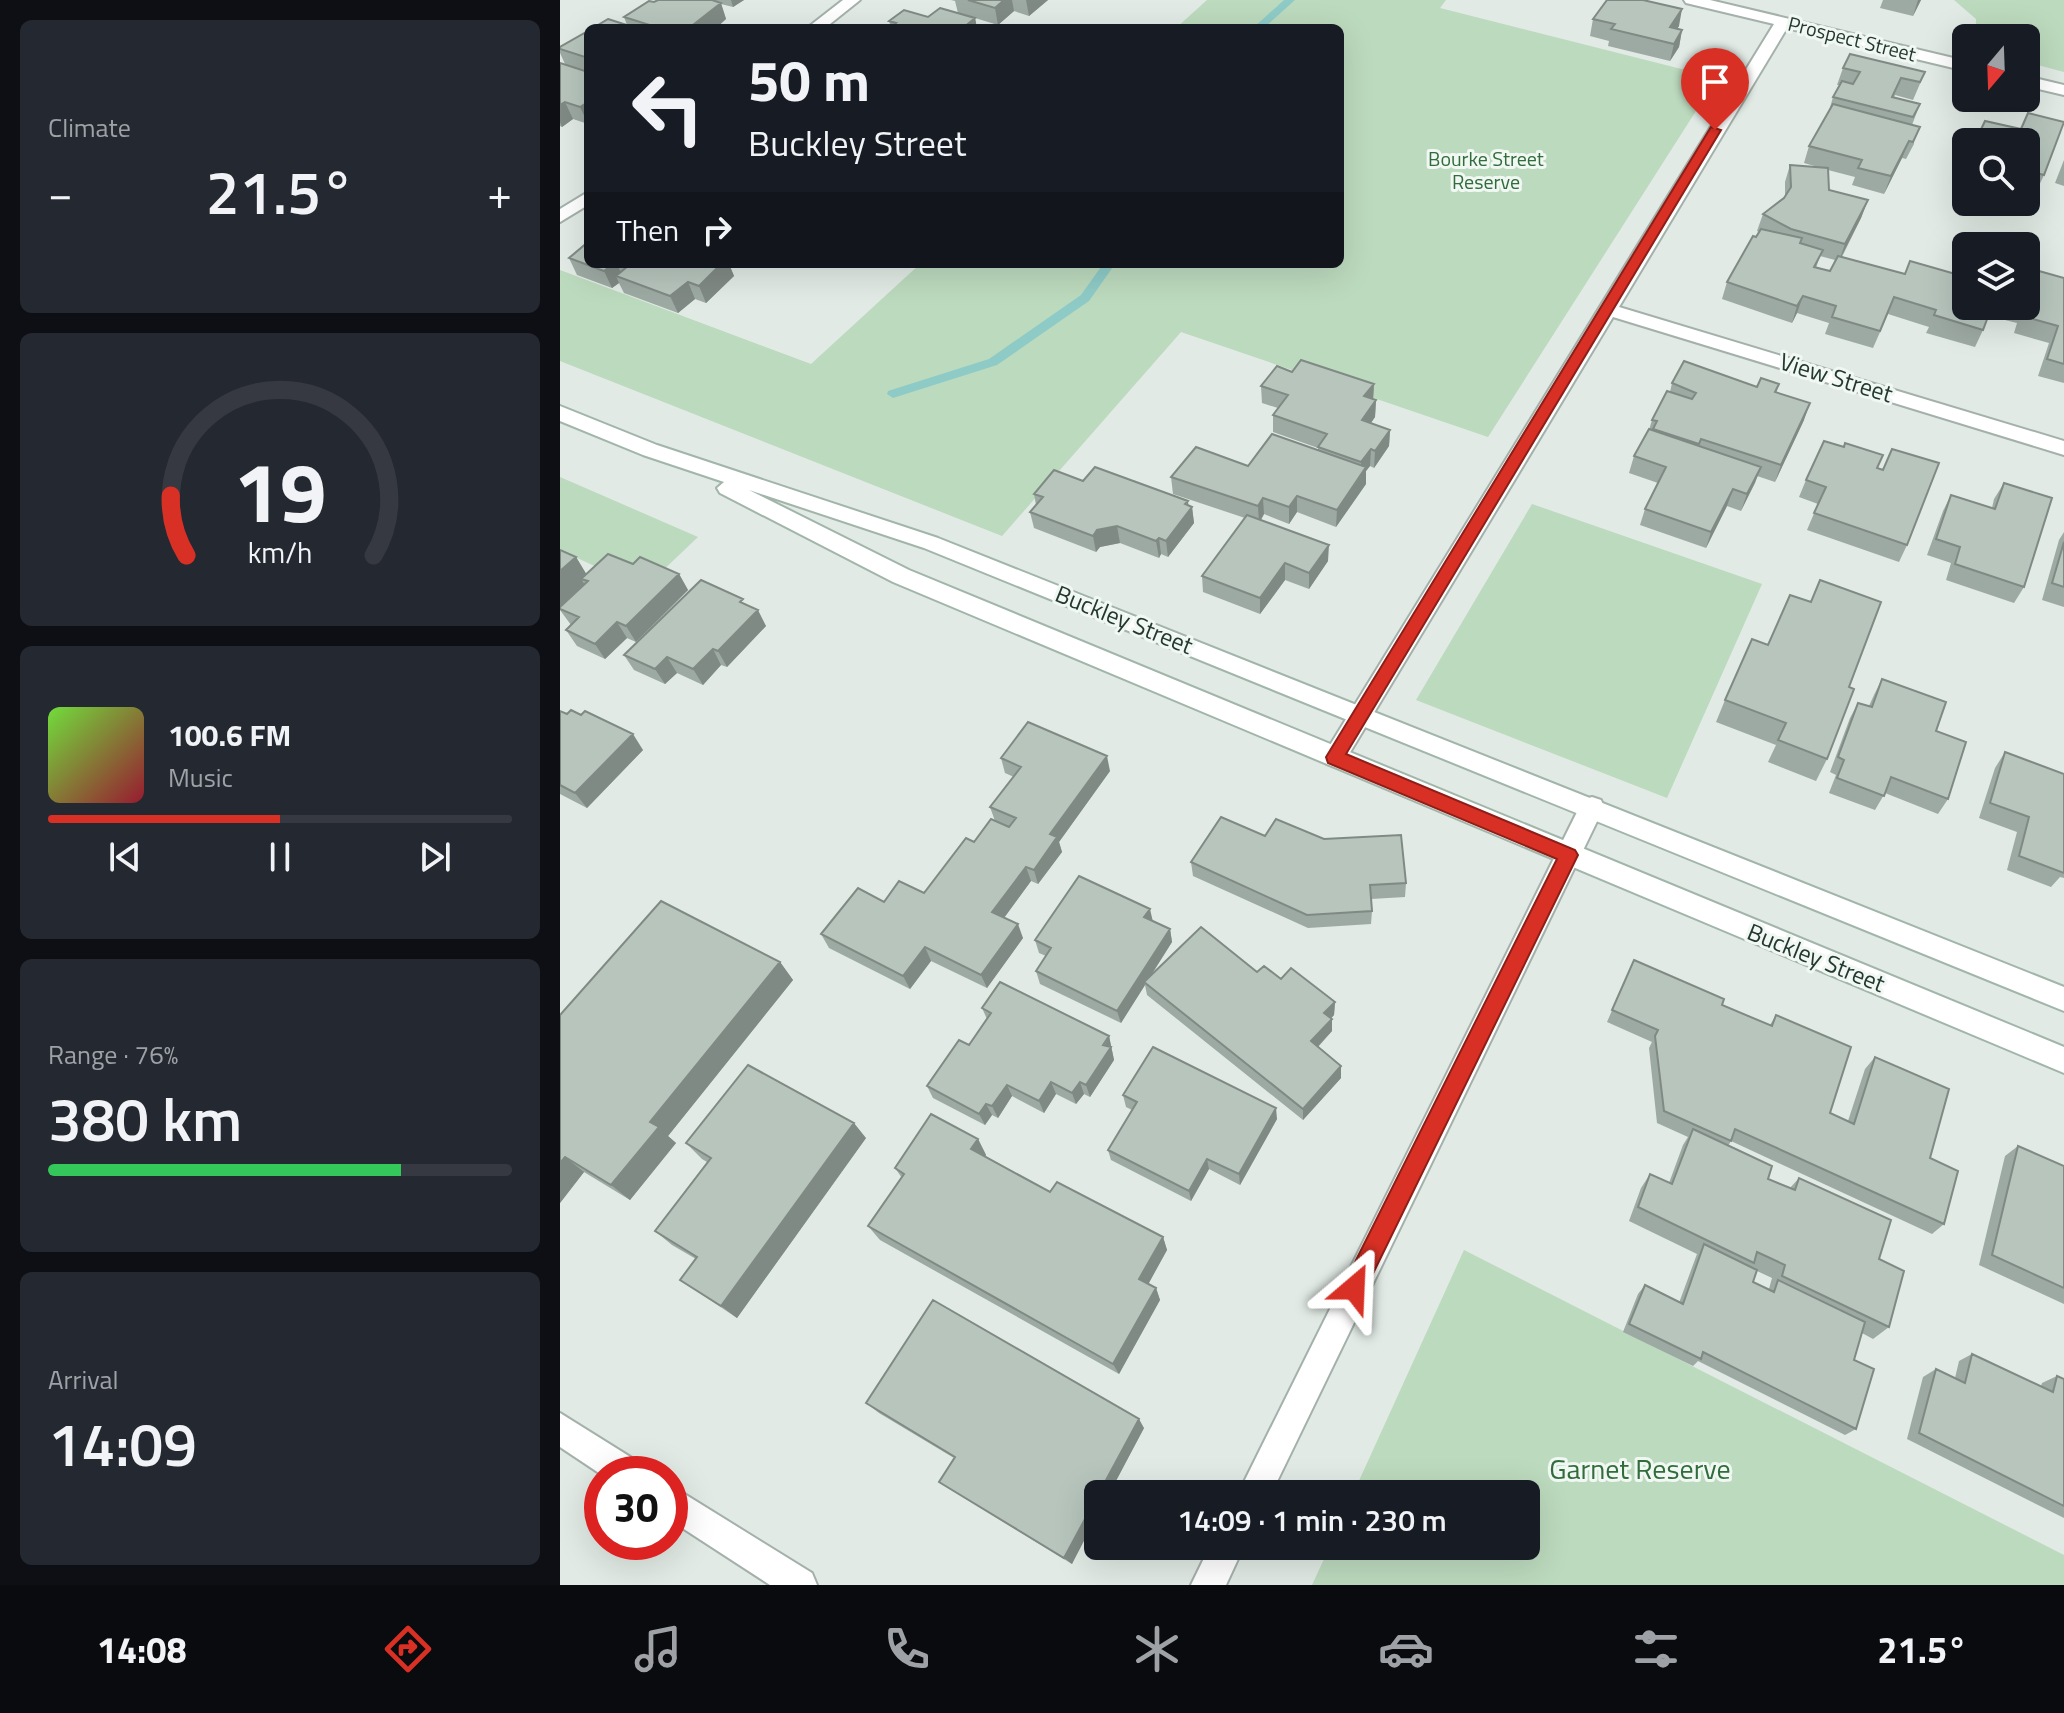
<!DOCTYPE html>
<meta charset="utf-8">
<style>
body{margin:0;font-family:"Titillium Web",sans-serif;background:#242831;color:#f1f3f6;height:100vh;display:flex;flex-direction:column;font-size:30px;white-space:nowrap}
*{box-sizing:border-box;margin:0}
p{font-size:26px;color:#9ea1a6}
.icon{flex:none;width:44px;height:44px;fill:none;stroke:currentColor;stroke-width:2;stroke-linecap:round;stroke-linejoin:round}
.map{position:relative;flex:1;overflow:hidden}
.drawer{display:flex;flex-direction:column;gap:20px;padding:20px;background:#0d0f14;width:560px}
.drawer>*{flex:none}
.guide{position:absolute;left:24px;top:24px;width:760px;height:244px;border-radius:12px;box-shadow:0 8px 32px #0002;background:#171b24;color:#f1f3f6;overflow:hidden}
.needle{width:52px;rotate:199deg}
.tools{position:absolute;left:1392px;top:24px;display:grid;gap:16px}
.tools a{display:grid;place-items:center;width:88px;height:88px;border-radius:12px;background:#171b24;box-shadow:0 8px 32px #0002;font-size:40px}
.speed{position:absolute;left:24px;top:1456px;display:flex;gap:16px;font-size:40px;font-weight:700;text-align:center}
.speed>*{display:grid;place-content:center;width:104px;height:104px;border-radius:50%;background:#171b24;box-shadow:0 8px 32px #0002;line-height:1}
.speed .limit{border:12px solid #d22;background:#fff;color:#111}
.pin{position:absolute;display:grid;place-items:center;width:68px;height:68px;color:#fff;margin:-82px -34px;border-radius:50% 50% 50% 0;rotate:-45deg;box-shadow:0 0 8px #0007}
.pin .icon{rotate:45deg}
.me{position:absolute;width:88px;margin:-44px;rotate:26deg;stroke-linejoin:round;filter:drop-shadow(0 0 6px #0008)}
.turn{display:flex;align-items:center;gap:28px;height:168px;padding:0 32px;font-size:36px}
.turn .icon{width:104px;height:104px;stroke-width:2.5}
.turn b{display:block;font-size:56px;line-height:68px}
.then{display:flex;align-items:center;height:76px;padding:0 32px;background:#0003;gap:16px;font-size:30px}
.big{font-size:60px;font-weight:600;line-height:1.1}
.drawer .widget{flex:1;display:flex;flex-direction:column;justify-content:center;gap:12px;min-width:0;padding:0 28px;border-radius:12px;background:#242831}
.drawer .dial{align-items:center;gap:0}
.dial svg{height:208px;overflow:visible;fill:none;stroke:#363941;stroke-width:7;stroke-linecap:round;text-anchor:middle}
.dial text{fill:#f1f3f6;stroke:none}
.song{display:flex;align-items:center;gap:24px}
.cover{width:96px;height:96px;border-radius:12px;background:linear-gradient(135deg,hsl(100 70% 55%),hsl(350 70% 35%))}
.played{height:8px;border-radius:4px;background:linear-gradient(90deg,#d93025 50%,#363941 50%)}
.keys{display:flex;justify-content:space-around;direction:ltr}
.heat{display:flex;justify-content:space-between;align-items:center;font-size:44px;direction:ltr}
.charge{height:12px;border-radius:6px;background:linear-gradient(90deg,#34c759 76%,#363941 0)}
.trip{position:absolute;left:524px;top:1480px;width:456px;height:80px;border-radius:12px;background:#171b24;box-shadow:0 8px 32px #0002;font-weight:600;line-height:80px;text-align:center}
.tabs{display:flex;height:128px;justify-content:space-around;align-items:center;background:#090b0e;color:#9ea1a6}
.tabs .icon{width:56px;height:56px}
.tabs .active{color:#d93025}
.tabs b{font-size:36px;color:#f1f3f6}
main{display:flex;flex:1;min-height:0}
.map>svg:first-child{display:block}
</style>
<main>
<section class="drawer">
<div class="widget"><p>Climate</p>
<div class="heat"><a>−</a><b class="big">21.5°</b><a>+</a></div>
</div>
<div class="widget dial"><svg viewBox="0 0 100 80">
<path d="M14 69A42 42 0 1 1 86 69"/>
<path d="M14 69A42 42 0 0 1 8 46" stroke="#d93025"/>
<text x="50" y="56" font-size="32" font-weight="700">19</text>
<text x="50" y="72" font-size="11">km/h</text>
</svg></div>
<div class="widget">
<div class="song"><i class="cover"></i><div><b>100.6 FM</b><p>Music</p></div></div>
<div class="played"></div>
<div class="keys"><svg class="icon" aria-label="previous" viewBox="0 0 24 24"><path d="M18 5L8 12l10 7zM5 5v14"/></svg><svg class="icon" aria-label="pause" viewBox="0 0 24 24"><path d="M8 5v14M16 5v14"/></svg><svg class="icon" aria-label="next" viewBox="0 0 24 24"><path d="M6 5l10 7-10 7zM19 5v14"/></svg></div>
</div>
<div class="widget"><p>Range · 76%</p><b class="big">380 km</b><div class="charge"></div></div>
<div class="widget"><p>Arrival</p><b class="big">14:09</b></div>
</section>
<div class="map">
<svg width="1504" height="1585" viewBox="0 0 1504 1585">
<rect width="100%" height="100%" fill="#e1eae4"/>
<!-- green -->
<path fill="#bcdabe" d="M647,0H886L880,8L1157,78L928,437L621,332L442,536L0,361V270L251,364L360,264H780V28H616Z
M1394,0H1504V72L1466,62V38L1403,37L1416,29V19Z
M0,477L138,537L97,576L54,575L0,550Z
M972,504L1202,584L1107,798L856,700Z
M904,1250L1504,1555V1585H752L770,1546H966V1494H793Z"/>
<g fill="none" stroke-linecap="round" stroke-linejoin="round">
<!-- stream -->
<path fill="#8ecbc7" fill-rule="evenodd" d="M724,0H735L704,28H693Z
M543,264H555L529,301L437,365L333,398L327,394L328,391L429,359L521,295Z"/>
<defs>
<path id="street" d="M283,0H300L265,28H247Z
M1124,0H1150L1406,61V71L1227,28L1059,307L1504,441V455L1053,317L783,764L775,767L767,764L763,757L767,750L1214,24L1126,3Z
M1466,76L1504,85V95L1466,86Z
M28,192V205L0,222V209Z
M1032,797L1041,800L1044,807L711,1494H678L1023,800Z
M0,1413L80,1463L85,1474L42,1475L0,1447Z
M110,1485L252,1573L257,1585H210L110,1520Z
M650,1546H684L666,1585H631Z"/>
<path id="secondary" d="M0,406L97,445L378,538L1504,987V1011L364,548L189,490L349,570L1504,1047V1073L333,582L160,493L157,488L164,482L83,455L0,421Z"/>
</defs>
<!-- street casing -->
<use href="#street" stroke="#a4b1aa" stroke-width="4"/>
<!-- secondary casing -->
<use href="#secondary" stroke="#a1b5aa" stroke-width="4"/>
<!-- street -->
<use href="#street" fill="#fff" fill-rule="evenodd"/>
<!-- secondary -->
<use href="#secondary" fill="#fff" fill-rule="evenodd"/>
</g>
<!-- wall -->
<path fill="#9da9a3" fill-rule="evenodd" d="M98,0H184L173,7L161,4L166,19L156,28H33L67,25L64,17Z
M391,0H488L469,16L454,11L438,25L415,18L417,28H329L331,27L329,21L368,17L398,13L395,1Z
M1323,0H1361L1353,16L1320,8Z
M1033,19L1119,26L1117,29L1122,30L1119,47L1110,61L1048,46L1049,41L1030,36Z
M28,31V124L13,119L2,127L0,126V63L5,64L0,53V47Z
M1283,68L1365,72L1353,100L1335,95L1334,98L1360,104L1352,125L1354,144L1346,159L1342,158L1324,194L1292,185L1295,177L1268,170L1269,190L1308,200L1301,218L1282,257L1423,330L1415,347L1366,333L1369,327L1328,314L1313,348L1265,334L1269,323L1237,313L1232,323L1162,299L1167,282L1199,232L1197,231L1203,214L1225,196V182L1230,165L1258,167L1244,163L1249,146L1269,111L1273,97L1280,85H1277ZM1260,256L1275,260L1270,271L1256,268Z
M1468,113L1504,122L1484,175L1476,192L1466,189V142H1415L1425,121L1461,129Z
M1504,160V186L1495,183Z
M9,258L28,264H169L174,276L146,303L135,299L118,313L64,293L59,283L52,288L17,275Z
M1479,271L1504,278V383L1478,376L1489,343L1454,333L1457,323L1445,320L1450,306H1466L1473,283Z
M732,372L814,384L813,399L816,400L815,417L811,423L830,430L829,446L814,468L810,466L806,471V484L776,527L737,512L729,524L704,514L701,520L768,561L749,589L725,580L700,614L643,592L642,576L685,518L613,494L611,477L688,466L758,450V448L713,432V415L718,408L702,403L701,386Z
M1112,383L1197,387L1219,384L1216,393L1244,420L1215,482L1197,476L1181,511L1167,506L1146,548L1080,525L1085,509L1098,483L1069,473L1074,456L1089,430L1092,420L1110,392Z
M1317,468L1347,545L1339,562L1247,530L1258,504L1239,497L1246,480Z
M523,481L632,507L634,523L608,557L601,554L599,558L560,543L540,547L536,552L474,528L470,512L476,505L474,494Z
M1444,483L1464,587L1454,603L1386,580L1391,563L1367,555L1383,511L1391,495L1432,508L1434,499Z
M1504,532V607L1482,600L1499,540Z
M0,550L16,557L26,574L73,564L119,574L128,590L76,642L67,638L45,659L17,646L6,630L11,625L0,610Z
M186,605L206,626L167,667L161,665L143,685L117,673L105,684L74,670L64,655Z
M1322,679L1376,731L1388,799L1378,814L1325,793L1315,810L1269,793L1276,775L1270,772L1290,718L1298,703L1309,706L1314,695Z
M1289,687L1267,759L1256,781L1208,762L1216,745L1156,722L1165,700Z
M0,711L83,750L27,808L0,794Z
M1445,752L1504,774V878L1500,877L1491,887L1447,870L1457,832L1419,818L1435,768Z
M441,758L550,771L499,842L502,852L478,884L471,881L444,918L463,938L427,988L371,961L350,989L269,948L261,934L324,902L364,893L435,821L430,807L454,777L445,773Z
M705,836L764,839L846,883L845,897L811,899L812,911L811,924L748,928L633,876L631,862Z
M592,920L610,929L612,942L592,974L697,972L721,979L775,1002L774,1015L771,1018L772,1031L758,1047L781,1078L743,1120L587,995L585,985L561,1023L480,984L476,971L486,956L479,953L475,940Z
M1074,960L1162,1005L1210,1025L1216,1015L1270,1113L1288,1121L1305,1069L1315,1057L1370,1158L1384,1224L1372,1234L1171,1141L1168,1146L1208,1179L1230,1188L1239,1178L1319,1259L1329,1327L1313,1339L1302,1333L1294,1360L1296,1429L1285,1435L1138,1361L1133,1366L1063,1332L1078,1294L1085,1285L1119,1303L1137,1254L1069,1221L1081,1188L1090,1174L1109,1183L1123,1145L1128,1137L1097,1123L1089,1048L1092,1042L1047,1022ZM1197,1271L1212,1278L1209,1289L1193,1282Z
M220,962L233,980L108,1136L116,1143L70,1200L24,1172L0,1203V1015Z
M422,1008L549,1036L554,1060L530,1097L524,1094L516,1104L496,1094L484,1113L452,1096L438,1118L432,1115L425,1125L373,1098L367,1086L409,1045L427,1019Z
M563,1095L717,1119L680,1185L649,1169L631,1201L551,1160L548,1150L572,1110L566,1107Z
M306,1138L177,1318L120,1280L136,1259L112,1245L95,1231L147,1162L142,1159L126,1143Z
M418,1139L426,1155L425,1157L490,1192L603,1237L607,1250L588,1284L596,1288L600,1300L559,1374L320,1240L308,1226L342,1178L335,1168Z
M1458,1146L1504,1166V1304L1419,1265L1445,1156Z
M1412,1354L1481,1386L1482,1383L1497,1376L1504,1379V1518L1347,1439L1363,1377L1376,1369L1395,1378L1399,1361Z
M306,1403L584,1428L549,1494H538L512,1564L379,1482L394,1458L319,1413Z"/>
<!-- shaded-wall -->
<path fill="#808a84" d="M171,0H184L173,7Z
M444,0H452L454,11L438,25L435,8Z
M466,0H488L469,16Z
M1358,0H1361L1353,16Z
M161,3L166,19L156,28H129Z
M1122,9L1119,26L1107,44L1110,27Z
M415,18L417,28H403Z
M1122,30L1119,47L1110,61L1114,44Z
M5,102L13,119L2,127L0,122V105Z
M28,102V124L20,107Z
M1349,141L1342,158L1324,194L1331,176Z
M1308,200L1301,218L1279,261L1285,244Z
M53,264H57L64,279L56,276L59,283L52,288L44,271Z
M157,264H169L174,276L146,303L139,286Z
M128,282L135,299L118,313L110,296Z
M1243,296L1237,313L1232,323L1237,306Z
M814,384L813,401L804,396Z
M816,400L815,417L801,437L802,420Z
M1250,403L1244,420L1215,482L1221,465Z
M830,430L829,446L814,468L815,451Z
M811,449L810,466L806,471V484L776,527L777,510L801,476V462Z
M1201,467L1195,483L1181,511L1187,494Z
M1173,489L1167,506L1146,548L1151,532Z
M737,496V512L729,524V507Z
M703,498L704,514L699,523L698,506Z
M628,501L629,511L632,507L634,523L608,557L606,541Z
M557,526L560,543L540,547L536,552L533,536L537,530Z
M599,538L601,554L599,558L596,541Z
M769,545L768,561L749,589V573Z
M16,557L30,580L21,579L25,585L0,609V571Z
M725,563V580L700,614V598Z
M119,574L128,590L76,642L66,626Z
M198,610L206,626L167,667L158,651Z
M57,622L67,638L45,659L35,644Z
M153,649L161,665L143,685L133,669Z
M107,657L117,673L105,684L95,669Z
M73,734L83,750L27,808L15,793Z
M547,756L550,771L499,842L502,852L478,884L474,870L490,834Z
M466,867L471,881L438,926L432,912Z
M590,909L593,922L584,917Z
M458,924L463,938L427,988L421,975Z
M610,929L612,942L586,983L584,982L585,985L561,1023L557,1011Z
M365,947L371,961L350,989L343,976Z
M220,962L233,980L108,1136L116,1143L70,1200L51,1185L90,1122Z
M775,1002L774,1015L764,1026V1013Z
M772,1019V1031L751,1054V1041Z
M549,1036L554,1060L530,1097L526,1085Z
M781,1066V1078L743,1120V1109Z
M491,1082L496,1094L484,1113L479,1101Z
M520,1082L524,1094L516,1104L512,1093Z
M447,1085L452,1096L438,1118L432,1106Z
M426,1104L432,1115L425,1125L419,1114Z
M716,1108L717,1119L680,1185L679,1174Z
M294,1123L306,1138L177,1318L161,1306Z
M418,1139L426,1155L420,1164L411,1149Z
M5,1157L24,1172L0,1203V1163Z
M647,1159L649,1169L631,1201L629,1191Z
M603,1237L607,1250L584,1292L579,1279Z
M596,1288L600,1300L559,1374L553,1364Z
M579,1419L584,1428L549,1494H539Z
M538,1495V1514L512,1564L504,1558Z"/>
<!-- building -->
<path fill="#b7c5bd" stroke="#808a84" stroke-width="2" d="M98,0H152L161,3L129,28H99L64,17L89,1L94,2Z
M408,0H444L435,8Z
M1047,0H1083L1122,9L1110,27L1122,30L1114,44L1051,29L1055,24L1033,19Z
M380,8L415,18L403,28H404H329L336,23L329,21L344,10L368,17Z
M48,19L76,28H33Z
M28,31V58L0,49V47Z
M1290,54L1365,72L1360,82L1341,78L1332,97L1360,104L1353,117L1273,97L1282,81L1293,84L1300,72L1283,68Z
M0,63L28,72V102L20,107L5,102L0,105Z
M1273,104L1360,127L1353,142L1349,141L1331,176L1298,168L1302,160L1249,146Z
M1468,113L1504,122L1484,175L1466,170V142H1415L1425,121L1461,129Z
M1230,165L1268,168L1269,190L1308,200L1285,244L1231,229L1203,214L1224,198L1231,187Z
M1201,229L1242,238L1240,243L1263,250L1254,267L1270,271L1278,256L1345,274L1350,261L1406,277V306H1432L1423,330L1374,315L1376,310L1334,297L1320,331L1272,317L1276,306L1243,296L1237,306L1167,282L1193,236L1196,237Z
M28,242V264H53L44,271L9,258Z
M63,264H161L139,286L128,282L110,296L56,276L68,266Z
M1479,271L1504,278V364L1487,359L1498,326L1462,316L1466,306V281L1474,283Z
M741,360L814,384L804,396L816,400L802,420L830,430L815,451L811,449L801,462L758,447L767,434L713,415L728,395L701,386L717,366L732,372Z
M1124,361L1197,387L1201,378L1219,384L1215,392L1250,403L1221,465L1141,439L1139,444L1093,429L1097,421L1092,420L1107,391L1132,399L1136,393L1112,383Z
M1089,429L1201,467L1187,494L1173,489L1151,532L1085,509L1106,467L1074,456Z
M712,434L806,467L777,510L737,496L729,507L703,498L698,506L611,477L636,447L688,466Z
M1264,441L1284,447L1285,443L1323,455L1317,468L1323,470L1332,449L1379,463L1347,545L1254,513L1266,487L1246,480Z
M535,467L628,501L625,504L632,507L606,541L599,538L596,541L557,526L537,530L533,536L470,512L483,497L474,494L494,470L523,481Z
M1444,483L1492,498L1464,587L1395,564L1400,547L1376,539L1391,495L1435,509Z
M687,515L769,545L749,573L725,563L700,598L642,576Z
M1504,542V587L1492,583Z
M0,550L16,557L0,571Z
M48,554L73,564L80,557L119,574L66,626L57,622L35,644L6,630L19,617L0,609V607L28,581L21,579Z
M141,580L183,599L180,602L198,610L158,651L153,649L133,669L107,657L95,669L64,655Z
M1260,580L1321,602L1289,687L1294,689L1267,759L1218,740L1226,723L1165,700L1192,639L1208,645L1230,595L1251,602Z
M1322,679L1386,702L1376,731L1406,742L1388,799L1331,777L1324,796L1277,778L1284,760L1278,757L1298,703L1312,707Z
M11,710L21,715L25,711L73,734L15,793L0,785V711L7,714Z
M468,722L547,756L490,834L497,837L474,870L466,867L432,912L458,924L421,975L365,947L343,976L261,934L298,888L324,902L339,881L364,893L406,838L414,842L431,819L449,827L456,818L430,807L461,767L441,758Z
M1445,752L1504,774V873L1459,856L1469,817L1430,803Z
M661,817L705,836L716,819L764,839L841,835L846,883L810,885L812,911L747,915L631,862Z
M519,876L590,909L584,917L610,929L557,1011L476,971L491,948L475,940Z
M101,901L220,962L90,1122L99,1127L51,1185L5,1157L0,1163V1015Z
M641,927L697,972L704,966L721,979L731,968L775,1002L764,1013L772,1019L751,1041L781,1066L743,1109L584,982Z
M1074,960L1164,999L1162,1005L1212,1026L1216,1015L1291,1047L1270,1113L1294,1124L1315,1057L1389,1089L1370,1158L1398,1171L1384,1224L1175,1129L1171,1141L1104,1111L1095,1036L1098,1030L1052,1010Z
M440,982L549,1036L543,1045L551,1047L526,1085L520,1082L512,1093L491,1082L479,1101L447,1085L432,1106L426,1104L419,1114L367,1086L399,1040L409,1045L431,1013L422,1008Z
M593,1047L716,1108L679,1174L647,1159L629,1191L548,1150L577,1102L563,1095Z
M188,1065L294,1123L161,1306L120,1280L137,1257L95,1231L151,1158L126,1143Z
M371,1114L418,1139L411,1149L490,1192L497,1182L603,1237L579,1279L596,1288L553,1364L308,1226L344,1174L335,1168Z
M1133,1129L1212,1166L1208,1179L1235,1190L1239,1178L1331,1220L1319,1259L1344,1271L1329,1327L1222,1276L1225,1265L1197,1252L1194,1263L1078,1207L1090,1174L1112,1184Z
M1458,1146L1504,1166V1288L1432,1255Z
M1144,1244L1197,1270L1193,1282L1214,1292L1218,1280L1305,1322L1294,1360L1314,1369L1296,1429L1143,1352L1141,1359L1069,1324L1085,1285L1123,1304Z
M373,1300L579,1419L504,1558L379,1482L395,1457L306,1403Z
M1412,1354L1493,1392L1497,1376L1504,1379V1506L1359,1433L1376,1369L1405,1383Z"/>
<!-- route -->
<path fill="#d93025" stroke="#8d1f18" stroke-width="2" d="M1151,127L1161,130L786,754L1015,850L1018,855L802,1296L794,1299L786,1296L783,1288L786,1280L997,859L768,763L766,757Z"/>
<g text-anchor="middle" stroke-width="6" stroke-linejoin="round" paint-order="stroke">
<!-- far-street labels -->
<g font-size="20" fill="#23392f" stroke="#f1f7f3">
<text transform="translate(1292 39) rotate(14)" y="7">Prospect Street</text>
</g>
<!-- far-park labels -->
<g font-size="20" fill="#316d3b" stroke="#f1f7f3">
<text x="926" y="166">Bourke Street<tspan x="926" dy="23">Reserve</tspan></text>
</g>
<!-- street labels -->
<g font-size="24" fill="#23392f" stroke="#f1f7f3">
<text transform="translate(1276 378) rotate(17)" y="8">View Street</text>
<text transform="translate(564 620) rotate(22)" y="8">Buckley Street</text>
<text transform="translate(1256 958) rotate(22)" y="8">Buckley Street</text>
</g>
<!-- near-park labels -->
<g font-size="28" fill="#316d3b" stroke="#f1f7f3">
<text x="1080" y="1479">Garnet Reserve</text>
</g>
</g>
</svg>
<div class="tools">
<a><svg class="needle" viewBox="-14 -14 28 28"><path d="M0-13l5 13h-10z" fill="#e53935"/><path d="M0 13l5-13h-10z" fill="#9ea1a6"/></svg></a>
<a><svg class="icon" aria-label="search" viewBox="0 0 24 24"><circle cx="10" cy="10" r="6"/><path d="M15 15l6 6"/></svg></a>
<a><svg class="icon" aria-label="layers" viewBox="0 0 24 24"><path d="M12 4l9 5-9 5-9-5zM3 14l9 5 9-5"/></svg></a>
</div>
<div class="speed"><div class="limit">30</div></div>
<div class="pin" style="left:1155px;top:130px;background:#d93025"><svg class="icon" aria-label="arrive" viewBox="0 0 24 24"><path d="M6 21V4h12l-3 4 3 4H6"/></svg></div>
<svg class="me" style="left:794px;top:1288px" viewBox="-20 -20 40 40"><path d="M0-17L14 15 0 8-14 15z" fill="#d93025" stroke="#fff" stroke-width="4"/></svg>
<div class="trip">14:09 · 1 min · 230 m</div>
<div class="guide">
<div class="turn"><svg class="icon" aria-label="left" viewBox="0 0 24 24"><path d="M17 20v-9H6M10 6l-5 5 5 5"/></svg><div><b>50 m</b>Buckley Street</div></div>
<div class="then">Then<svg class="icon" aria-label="right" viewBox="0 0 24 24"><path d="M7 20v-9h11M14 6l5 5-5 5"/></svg></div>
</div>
</div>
</main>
<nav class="tabs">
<b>14:08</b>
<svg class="icon active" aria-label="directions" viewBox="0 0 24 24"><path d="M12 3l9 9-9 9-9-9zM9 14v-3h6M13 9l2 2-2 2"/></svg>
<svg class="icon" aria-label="music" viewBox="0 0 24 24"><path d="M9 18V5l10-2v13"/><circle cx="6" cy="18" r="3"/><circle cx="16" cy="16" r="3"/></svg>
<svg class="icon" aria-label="phone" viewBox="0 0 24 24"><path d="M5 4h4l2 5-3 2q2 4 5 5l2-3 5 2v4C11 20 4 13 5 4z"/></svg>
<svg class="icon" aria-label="climate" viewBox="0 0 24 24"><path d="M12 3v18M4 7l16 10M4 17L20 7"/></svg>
<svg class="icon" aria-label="car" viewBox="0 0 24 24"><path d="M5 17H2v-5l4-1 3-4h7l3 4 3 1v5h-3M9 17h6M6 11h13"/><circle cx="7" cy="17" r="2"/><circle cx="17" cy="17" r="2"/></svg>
<svg class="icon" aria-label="filters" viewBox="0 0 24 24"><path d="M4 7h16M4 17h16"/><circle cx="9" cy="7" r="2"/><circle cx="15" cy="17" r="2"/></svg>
<b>21.5°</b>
</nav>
